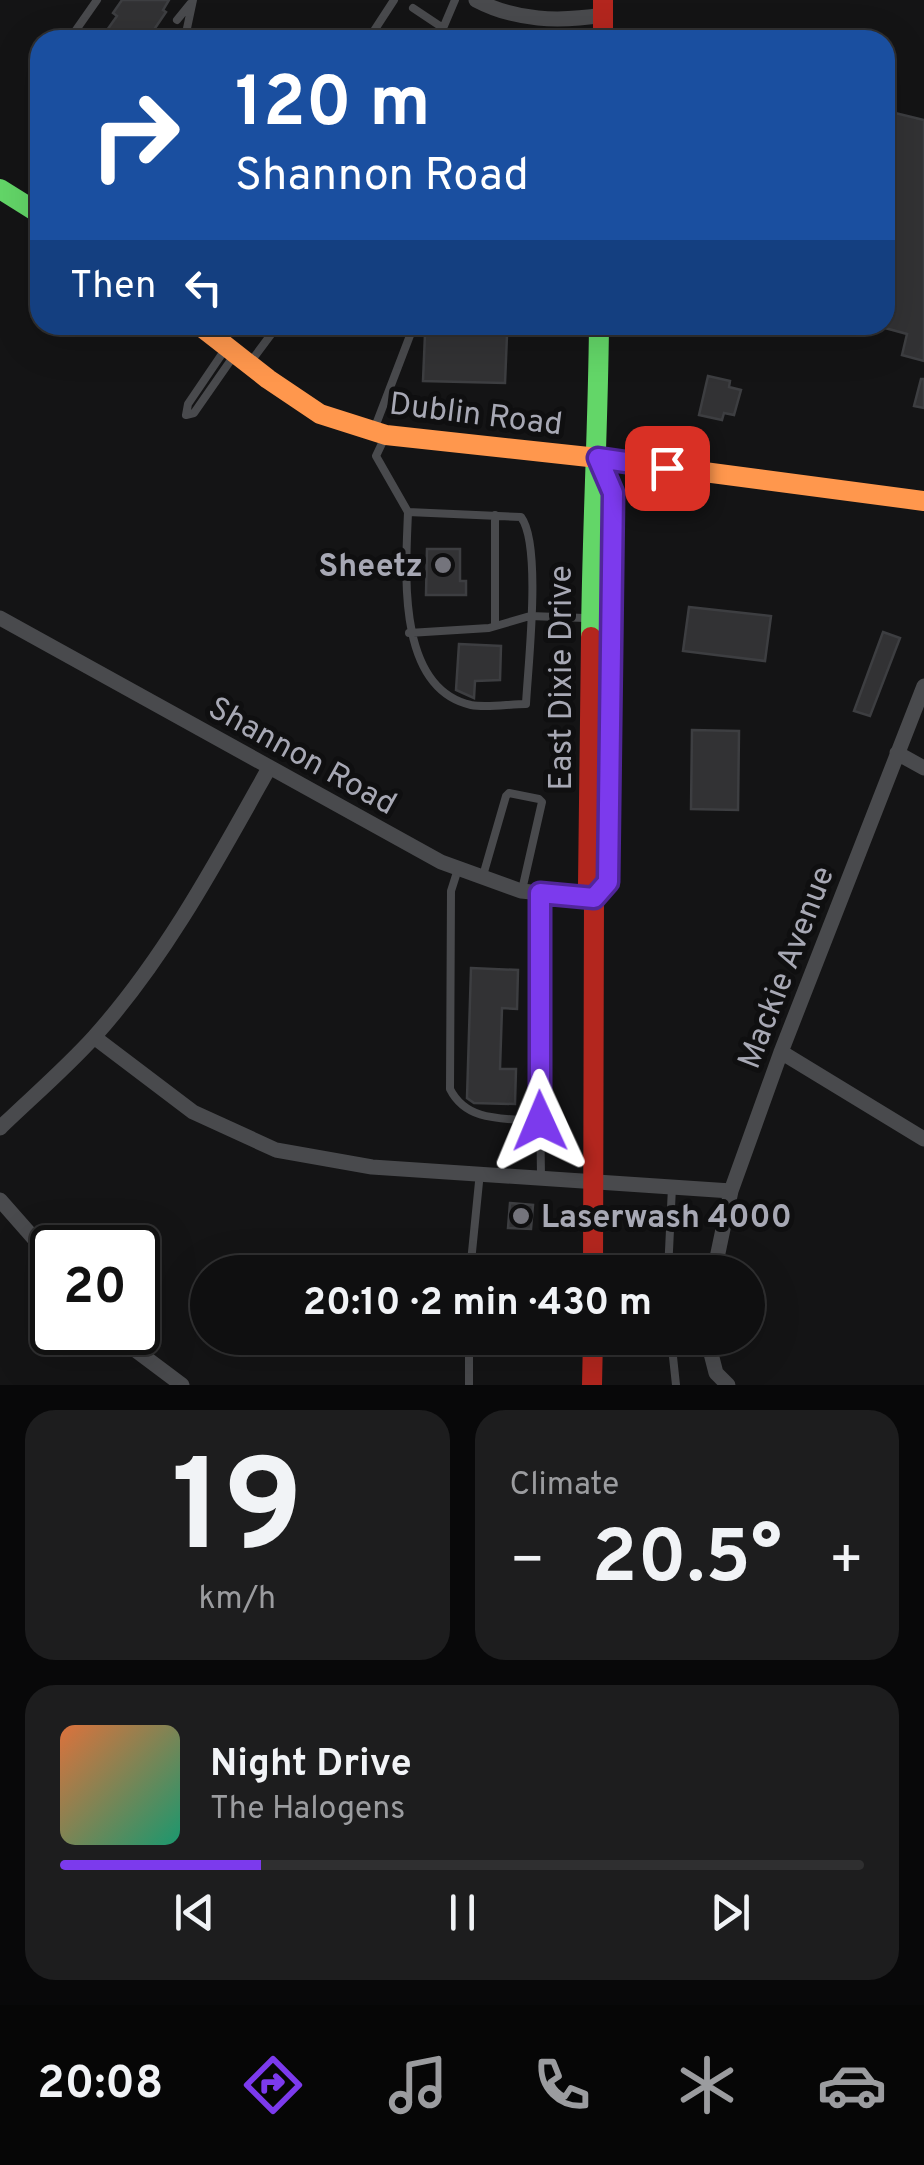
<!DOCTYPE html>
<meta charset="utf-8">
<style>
body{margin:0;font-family:Overpass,sans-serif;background:#1d1d1e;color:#f1f3f6;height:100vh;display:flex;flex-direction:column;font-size:38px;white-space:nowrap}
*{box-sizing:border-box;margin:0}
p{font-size:32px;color:#9b9c9f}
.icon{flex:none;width:55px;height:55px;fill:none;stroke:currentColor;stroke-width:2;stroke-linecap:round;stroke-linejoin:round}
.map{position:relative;height:1385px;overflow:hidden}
.side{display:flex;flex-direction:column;gap:25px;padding:25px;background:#080809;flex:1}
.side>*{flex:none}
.banner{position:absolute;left:30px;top:30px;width:865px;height:305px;border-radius:30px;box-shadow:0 10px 40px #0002,0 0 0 2px #2f2f30;background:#1a4fa0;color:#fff;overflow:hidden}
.speed{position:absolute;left:30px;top:1225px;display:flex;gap:20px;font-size:50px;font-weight:700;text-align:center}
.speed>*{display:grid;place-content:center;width:130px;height:130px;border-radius:50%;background:#0f0f10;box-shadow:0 10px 40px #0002,0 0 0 2px #2f2f30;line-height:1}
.speed .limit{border:5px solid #111;border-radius:15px;background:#fff;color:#111}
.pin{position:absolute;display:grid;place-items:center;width:85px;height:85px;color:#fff;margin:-42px;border-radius:20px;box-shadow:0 5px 15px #0006}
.me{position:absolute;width:110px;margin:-55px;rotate:359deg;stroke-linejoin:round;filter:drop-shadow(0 0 8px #0008)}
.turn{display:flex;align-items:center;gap:35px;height:210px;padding:0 40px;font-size:45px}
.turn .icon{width:130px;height:130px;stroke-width:2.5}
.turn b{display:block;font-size:70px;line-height:85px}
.then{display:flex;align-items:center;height:95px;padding:0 40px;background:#0003;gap:20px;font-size:38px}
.big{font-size:75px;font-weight:700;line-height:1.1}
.side .tile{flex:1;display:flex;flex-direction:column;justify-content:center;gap:15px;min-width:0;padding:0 35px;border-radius:30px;background:#1d1d1e}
.side .dial{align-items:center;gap:0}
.dial b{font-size:130px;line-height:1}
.song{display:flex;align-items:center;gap:30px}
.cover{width:120px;height:120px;border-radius:15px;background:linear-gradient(135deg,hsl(20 70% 55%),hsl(160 70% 35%))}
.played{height:10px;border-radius:5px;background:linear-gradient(90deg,#7c3aed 25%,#2f2f30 25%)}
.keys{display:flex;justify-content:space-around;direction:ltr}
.heat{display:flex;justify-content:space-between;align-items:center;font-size:55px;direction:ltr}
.side .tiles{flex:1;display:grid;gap:25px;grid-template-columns:1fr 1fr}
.tile:last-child{grid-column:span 2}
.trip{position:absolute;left:190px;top:1255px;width:575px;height:100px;border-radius:50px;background:#0f0f10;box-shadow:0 10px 40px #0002,0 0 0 2px #2f2f30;font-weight:700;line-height:100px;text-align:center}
.tabs{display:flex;height:160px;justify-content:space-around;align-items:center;background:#060606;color:#9b9c9f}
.tabs .icon{width:70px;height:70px}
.tabs .active{color:#7c3aed}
.tabs b{font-size:45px;color:#f1f3f6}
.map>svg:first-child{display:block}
</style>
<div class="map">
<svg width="924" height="1385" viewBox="0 0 924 1385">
<rect width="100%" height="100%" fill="#141415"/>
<!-- building -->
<path fill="#323234" stroke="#3d3e41" stroke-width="2.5" d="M122,0H169L163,10L166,12L149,37L144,34L140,40H100L117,16L113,13Z
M887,111L924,120V361L902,355L907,334L885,328Z
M425,334L507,335L505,383L423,381Z
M708,376L730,381L729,387L741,390L734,415L724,413L722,420L699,415Z
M921,379H924V408L914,406Z
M427,549H460V581H466V595H426Z
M689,607L771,616L765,661L683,651Z
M883,632L900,638L870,716L854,711Z
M459,644L501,646L500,680L475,681L474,698L456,690Z
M692,730L739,731L738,810L691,809Z
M471,968L518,970L517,1009L502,1008L500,1069H516L515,1104L474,1103L467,1098Z
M510,1203L533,1205L531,1229L508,1228Z"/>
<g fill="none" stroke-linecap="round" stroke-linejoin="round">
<!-- lane -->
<path stroke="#494a4d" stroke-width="8" d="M413,8L443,28
M177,20L190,4
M75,40L76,30L97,0
M164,40V39
M181,40L186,33L193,0
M368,40L394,0
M438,40L455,0
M226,348L188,404L186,415L194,413L233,357
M249,364L278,325
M375,427L414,325
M385,437L376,456L408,512
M408,512L521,517C542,545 528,665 526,704C509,704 487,708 471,705C395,688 406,568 408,512Z
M495,515V626
M409,633L489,628L530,616L585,618
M458,869L451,891L450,1089C467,1123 505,1118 540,1121
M482,879L506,796L509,793L539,799L542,802L522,890
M540,893L538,953L541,1176
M470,1272L480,1172
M668,1272L672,1187
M469,1338V1385
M671,1338L676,1385"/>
<!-- street -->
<path stroke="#494a4d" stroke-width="15" d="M476,0C516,21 559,22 603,15
M0,618L441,862L521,891L594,898
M897,753L924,768
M94,1037L193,1112L276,1150L372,1167L731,1191
M781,1052L924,1139
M0,1128C31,1098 65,1069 94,1037C165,958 217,861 269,768
M0,1200L52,1259
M714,1272L731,1191L781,1052L924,686
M118,1332L130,1346L182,1385
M707,1338L716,1373L728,1385"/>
<!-- fast -->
<path stroke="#63d668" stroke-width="20" d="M0,189L40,214
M591,637C592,532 598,429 599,325
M594,898L608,883L613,493L598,458"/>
<!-- slow -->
<path stroke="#ff974d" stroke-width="20" d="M199,325L268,379L320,414L386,435L598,458L924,501"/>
<!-- jam -->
<path stroke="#b3261e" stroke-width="20" d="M603,0V40
M591,637L588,884L594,898L593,1272
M592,1385L593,1338"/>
</g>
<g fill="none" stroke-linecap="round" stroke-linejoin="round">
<defs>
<path id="route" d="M540,1121V893L594,898L608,882L613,493L598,458L667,468"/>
</defs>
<!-- route casing -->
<use href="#route" stroke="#51269a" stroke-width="25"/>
<!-- route -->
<use href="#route" stroke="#7c3aed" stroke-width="18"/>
</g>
<!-- markers -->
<g fill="#74747c" stroke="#0f0f10" stroke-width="4">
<circle cx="443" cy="565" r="10"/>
<circle cx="521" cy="1216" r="10"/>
</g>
<g text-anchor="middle" stroke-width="10" stroke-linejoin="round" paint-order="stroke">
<!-- street labels -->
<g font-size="32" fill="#a7a8b4" stroke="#0f0f10">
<text transform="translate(476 413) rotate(7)" y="11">Dublin Road</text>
<text transform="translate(560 678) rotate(-90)" y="11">East Dixie Drive</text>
<text transform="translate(303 755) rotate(29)" y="11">Shannon Road</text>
<text transform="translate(785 967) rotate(-69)" y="11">Mackie Avenue</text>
</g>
<!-- poi labels -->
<g font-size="32" font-weight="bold" fill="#a7a8b4" stroke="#0f0f10" text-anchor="end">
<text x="423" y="576">Sheetz</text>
<text x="541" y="1227" text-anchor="start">Laserwash 4000</text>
</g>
</g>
</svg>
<div class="speed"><div class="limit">20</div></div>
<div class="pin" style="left:667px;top:468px;background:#d93025"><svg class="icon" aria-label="arrive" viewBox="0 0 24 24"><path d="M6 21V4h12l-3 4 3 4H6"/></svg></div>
<svg class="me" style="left:540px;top:1121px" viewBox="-20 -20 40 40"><path d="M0-17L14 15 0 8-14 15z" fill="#7c3aed" stroke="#fff" stroke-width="4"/></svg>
<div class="trip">20:10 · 2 min · 430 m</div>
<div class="banner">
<div class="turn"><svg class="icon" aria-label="right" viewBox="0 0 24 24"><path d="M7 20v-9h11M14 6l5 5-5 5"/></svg><div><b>120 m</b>Shannon Road</div></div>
<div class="then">Then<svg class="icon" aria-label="left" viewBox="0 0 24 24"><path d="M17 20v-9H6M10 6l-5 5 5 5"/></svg></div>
</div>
</div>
<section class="side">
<div class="tiles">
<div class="tile dial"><b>19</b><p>km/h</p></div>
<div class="tile"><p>Climate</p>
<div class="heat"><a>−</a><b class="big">20.5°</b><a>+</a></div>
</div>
<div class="tile">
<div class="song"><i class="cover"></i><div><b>Night Drive</b><p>The Halogens</p></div></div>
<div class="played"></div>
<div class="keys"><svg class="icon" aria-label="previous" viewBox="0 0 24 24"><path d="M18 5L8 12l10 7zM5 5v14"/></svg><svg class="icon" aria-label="pause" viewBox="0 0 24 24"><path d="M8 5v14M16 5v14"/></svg><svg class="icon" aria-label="next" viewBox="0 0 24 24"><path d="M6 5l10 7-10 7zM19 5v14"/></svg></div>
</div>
</div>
</section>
<nav class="tabs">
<b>20:08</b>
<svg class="icon active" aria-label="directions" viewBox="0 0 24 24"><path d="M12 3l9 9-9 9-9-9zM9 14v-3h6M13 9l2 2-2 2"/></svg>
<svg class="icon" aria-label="music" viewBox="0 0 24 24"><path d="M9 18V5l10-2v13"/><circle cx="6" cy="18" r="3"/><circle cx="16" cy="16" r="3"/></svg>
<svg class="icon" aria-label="phone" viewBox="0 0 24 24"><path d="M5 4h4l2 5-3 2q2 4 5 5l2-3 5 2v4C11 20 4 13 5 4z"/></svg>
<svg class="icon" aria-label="climate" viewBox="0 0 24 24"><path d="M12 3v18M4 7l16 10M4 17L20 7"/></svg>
<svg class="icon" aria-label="car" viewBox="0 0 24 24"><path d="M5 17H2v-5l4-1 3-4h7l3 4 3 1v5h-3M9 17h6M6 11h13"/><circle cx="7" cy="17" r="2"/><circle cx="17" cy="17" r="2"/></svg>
</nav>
